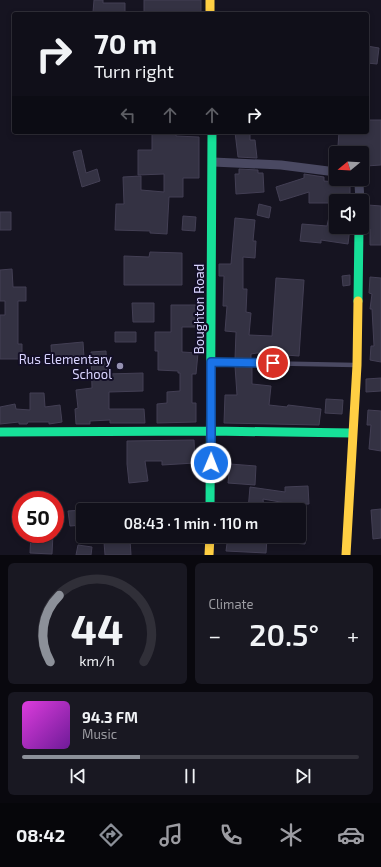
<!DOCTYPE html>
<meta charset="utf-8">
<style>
body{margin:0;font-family:"Exo 2",sans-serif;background:#191822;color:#f1f3f6;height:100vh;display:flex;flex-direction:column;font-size:15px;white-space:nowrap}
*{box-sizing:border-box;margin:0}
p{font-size:13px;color:#9c9ca2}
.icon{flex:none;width:22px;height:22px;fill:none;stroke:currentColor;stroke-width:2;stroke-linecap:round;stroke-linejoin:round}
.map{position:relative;height:555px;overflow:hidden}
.sheet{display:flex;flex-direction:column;gap:8px;padding:8px;background:#09080e;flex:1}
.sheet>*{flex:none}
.guide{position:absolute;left:12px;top:12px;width:357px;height:122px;border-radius:4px;box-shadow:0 2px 6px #0003,0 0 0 1px #302f38;background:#100f19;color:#f1f3f6;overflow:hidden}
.needle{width:26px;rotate:252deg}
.tools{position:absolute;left:329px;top:146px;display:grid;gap:8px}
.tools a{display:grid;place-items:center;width:40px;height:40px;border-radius:4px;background:#100f19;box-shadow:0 2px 6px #0003,0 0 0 1px #302f38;font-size:20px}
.speed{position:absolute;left:12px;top:491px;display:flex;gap:8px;font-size:20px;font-weight:700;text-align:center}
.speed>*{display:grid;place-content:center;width:52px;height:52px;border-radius:50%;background:#100f19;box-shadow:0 2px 6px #0003,0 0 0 1px #302f38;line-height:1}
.speed .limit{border:6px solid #d22;background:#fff;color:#111}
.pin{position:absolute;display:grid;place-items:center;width:34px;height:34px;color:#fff;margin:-17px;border:2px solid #fff;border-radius:50%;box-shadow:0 1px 4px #0007}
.me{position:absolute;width:44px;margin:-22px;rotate:1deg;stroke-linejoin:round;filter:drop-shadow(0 0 3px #0008)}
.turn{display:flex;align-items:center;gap:14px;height:84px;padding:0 16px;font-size:18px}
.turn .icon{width:52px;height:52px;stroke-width:2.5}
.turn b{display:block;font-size:28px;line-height:34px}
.lanes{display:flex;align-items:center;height:38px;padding:0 16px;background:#0003;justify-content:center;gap:20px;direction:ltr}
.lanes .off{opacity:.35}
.big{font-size:30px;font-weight:600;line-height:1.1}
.sheet .card{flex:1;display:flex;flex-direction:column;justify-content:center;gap:6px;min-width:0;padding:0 14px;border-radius:6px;background:#191822}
.sheet .dial{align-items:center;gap:0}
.dial svg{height:104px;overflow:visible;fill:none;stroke:#302f38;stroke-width:7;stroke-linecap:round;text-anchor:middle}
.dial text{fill:#f1f3f6;stroke:none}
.song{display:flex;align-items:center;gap:12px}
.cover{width:48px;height:48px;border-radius:6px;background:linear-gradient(135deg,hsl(300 70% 55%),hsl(280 70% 35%))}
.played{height:4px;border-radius:2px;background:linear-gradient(90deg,#8c9099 35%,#302f38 35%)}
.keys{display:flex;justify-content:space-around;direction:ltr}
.heat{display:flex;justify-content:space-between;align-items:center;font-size:22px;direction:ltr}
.sheet .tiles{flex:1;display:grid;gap:8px;grid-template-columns:1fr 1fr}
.card:last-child{grid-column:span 2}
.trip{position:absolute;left:76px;top:503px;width:230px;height:40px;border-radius:4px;background:#100f19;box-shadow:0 2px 6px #0003,0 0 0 1px #302f38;font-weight:600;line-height:40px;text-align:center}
.dock{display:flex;height:64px;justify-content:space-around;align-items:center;background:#06060a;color:#9c9ca2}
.dock .icon{width:28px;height:28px}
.dock .current{color:#8c9099}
.dock b{font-size:18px;color:#f1f3f6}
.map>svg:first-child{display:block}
</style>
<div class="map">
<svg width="381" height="555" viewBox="0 0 381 555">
<rect width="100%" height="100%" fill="#161421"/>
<!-- building -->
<path fill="#343243" stroke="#433f54" d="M94,0H103V3H125V14L93,12Z
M144,0H201V14H144Z
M367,46L379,48L377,64L367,63Z
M367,120H381V165L366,166L365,152H357V149L338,146L339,132H367Z
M152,132H176V136L199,137V178H183V197H169L167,234L150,233V231L115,230L116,204H124L123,177L141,176V190L164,192V174L138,175V150H152Z
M235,132H250V140H255L257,158L238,157Z
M81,150L86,173L97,169L100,181L82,187L73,152Z
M239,169L258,170V173H263L264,192L236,194L235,174H239Z
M304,174L324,177V181L350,183V197H336V227L350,228L348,244L321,240V243L300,241L302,224L327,226L332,203H309V192L280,201L276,187L304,178Z
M259,204L271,207L269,218L257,215Z
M368,205L381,206V245H370V229H367Z
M0,212H11V230H0Z
M183,216L196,217L195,231L182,230Z
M235,218L255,220L253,241H256L255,258L243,257V289H247L246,312L251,313L249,335L272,336L276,278L304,280L299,356L257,353L251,354V359H235L236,332L225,331L227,306H223L224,276H219V264H231Z
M150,252L182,253V285H124V256L149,257Z
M12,269L13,287H26V301H18V344H22V359H0V315H5V301H0V270Z
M350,275V285L343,286L342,276Z
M370,277L381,278V362L370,360L371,346H374L372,309H370L372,294L369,293Z
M132,303H154V322H133Z
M171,305H198L197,327H182V352L198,353L196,374H192V403H196V422L157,423V404L167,403V392L180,391V373H178V371L158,370V351H155V332H171Z
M115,332H136V342H115Z
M83,342L84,357L52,360L51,345Z
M106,351L107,374L143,373V391L109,392V409H144L145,423H110V420L90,421V424H76L75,409L78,408L76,390L92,388L91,352Z
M235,366L252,367V384L271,386L269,405L287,407L288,405L321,409L319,425L224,423L225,395H237Z
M381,378V391L366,392V379Z
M30,393H44L45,407L60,405L62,422L49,424V422H28L27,424H19V422L0,424V407L15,404L16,409L30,410Z
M326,399L343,400L342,414L325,413Z
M368,410L381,411V451L369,449L371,425H367Z
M194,440L195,463L162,465V461H145L148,481L129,483L127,464V441Z
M230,464L256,466L255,485L228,483Z
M308,486L309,504L286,505V503L263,499L264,510H248L250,487L285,492V487Z
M381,509V538L373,539L371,510Z
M83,510V525L70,526L68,511Z
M31,534H53L52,554L30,553Z
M228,536L267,538L266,553L226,551Z
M292,536H306L305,544L292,543Z
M130,540L131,555H105L104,542Z
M78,545L92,547L91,555H76Z"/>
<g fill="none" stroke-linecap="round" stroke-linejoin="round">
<!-- lane -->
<path stroke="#4a4962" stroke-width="4.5" d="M212,362L355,365"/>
<!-- street -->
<path stroke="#4a4962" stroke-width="9" d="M213,162L281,165L336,172
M356,179L359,184L360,201"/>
<!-- fast -->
<path stroke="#16e098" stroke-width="9" d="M358,301L359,227
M0,432L211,431L352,433
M210,510L212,132"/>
<!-- slow -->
<path stroke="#ffcf43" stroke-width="9" d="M210,0V14
M209,555L210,536
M346,555L357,365L358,301"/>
</g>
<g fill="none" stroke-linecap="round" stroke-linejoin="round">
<defs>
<path id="route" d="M211,463V362L273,363"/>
</defs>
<!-- route casing -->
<use href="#route" stroke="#114b97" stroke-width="10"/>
<!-- route -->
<use href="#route" stroke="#1a73e8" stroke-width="7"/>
</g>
<!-- markers -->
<circle fill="#9591b1" stroke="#130f26" stroke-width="1.5" cx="120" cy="366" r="4"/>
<g text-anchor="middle" stroke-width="4" stroke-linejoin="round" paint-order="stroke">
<!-- street labels -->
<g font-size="13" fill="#d9d4ff" stroke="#130f26">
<text transform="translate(199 309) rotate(-90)" y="5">Boughton Road</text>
</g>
<!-- poi labels -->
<g font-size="13" fill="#d9d4ff" stroke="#130f26" text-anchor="end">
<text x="112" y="364">Rus Elementary<tspan x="112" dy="15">School</tspan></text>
</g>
</g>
</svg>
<div class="tools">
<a><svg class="needle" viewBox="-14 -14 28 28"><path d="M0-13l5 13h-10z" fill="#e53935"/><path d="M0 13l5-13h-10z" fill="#9c9ca2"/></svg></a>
<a><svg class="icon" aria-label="sound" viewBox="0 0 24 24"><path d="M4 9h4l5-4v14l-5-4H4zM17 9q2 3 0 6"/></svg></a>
</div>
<div class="speed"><div class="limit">50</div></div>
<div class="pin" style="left:273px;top:363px;background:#d93025"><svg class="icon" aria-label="arrive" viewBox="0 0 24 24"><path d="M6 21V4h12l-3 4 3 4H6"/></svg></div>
<svg class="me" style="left:211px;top:463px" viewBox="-20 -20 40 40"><circle r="17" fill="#1a73e8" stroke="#fff" stroke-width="3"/><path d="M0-11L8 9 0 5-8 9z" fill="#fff"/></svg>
<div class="trip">08:43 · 1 min · 110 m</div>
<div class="guide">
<div class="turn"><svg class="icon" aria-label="right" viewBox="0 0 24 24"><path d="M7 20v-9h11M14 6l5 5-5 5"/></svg><div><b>70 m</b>Turn right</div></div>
<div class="lanes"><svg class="icon off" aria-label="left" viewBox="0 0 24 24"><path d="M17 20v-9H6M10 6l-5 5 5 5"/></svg><svg class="icon off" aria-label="ahead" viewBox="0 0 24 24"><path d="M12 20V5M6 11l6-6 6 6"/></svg><svg class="icon off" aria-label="ahead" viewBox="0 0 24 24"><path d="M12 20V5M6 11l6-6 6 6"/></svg><svg class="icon" aria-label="right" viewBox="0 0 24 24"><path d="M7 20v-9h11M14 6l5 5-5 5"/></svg></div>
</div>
</div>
<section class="sheet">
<div class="tiles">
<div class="card dial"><svg viewBox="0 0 100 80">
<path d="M14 69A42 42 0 1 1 86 69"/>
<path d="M14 69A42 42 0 0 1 21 18" stroke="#8c9099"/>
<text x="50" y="56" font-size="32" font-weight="700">44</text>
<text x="50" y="72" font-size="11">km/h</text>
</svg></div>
<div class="card"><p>Climate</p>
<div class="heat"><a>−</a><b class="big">20.5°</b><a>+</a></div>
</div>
<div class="card">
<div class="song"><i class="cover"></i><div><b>94.3 FM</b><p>Music</p></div></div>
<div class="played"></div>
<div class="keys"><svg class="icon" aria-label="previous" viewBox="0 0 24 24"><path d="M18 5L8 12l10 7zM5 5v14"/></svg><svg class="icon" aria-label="pause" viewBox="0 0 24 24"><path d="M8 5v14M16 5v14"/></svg><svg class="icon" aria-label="next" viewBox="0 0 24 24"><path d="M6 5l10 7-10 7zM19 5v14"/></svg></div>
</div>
</div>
</section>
<nav class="dock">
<b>08:42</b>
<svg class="icon current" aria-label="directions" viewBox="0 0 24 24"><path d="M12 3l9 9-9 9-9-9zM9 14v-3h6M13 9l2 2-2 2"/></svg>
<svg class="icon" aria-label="music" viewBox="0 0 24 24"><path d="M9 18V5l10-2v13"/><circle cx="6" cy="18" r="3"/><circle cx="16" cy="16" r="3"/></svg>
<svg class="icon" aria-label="phone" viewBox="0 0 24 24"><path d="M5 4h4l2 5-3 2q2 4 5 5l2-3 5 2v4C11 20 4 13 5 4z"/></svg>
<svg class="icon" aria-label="climate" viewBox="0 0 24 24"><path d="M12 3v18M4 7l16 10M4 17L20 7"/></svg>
<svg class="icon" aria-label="car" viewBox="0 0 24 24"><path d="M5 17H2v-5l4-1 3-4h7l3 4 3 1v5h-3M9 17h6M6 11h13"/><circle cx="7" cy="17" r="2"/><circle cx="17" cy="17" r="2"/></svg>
</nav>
